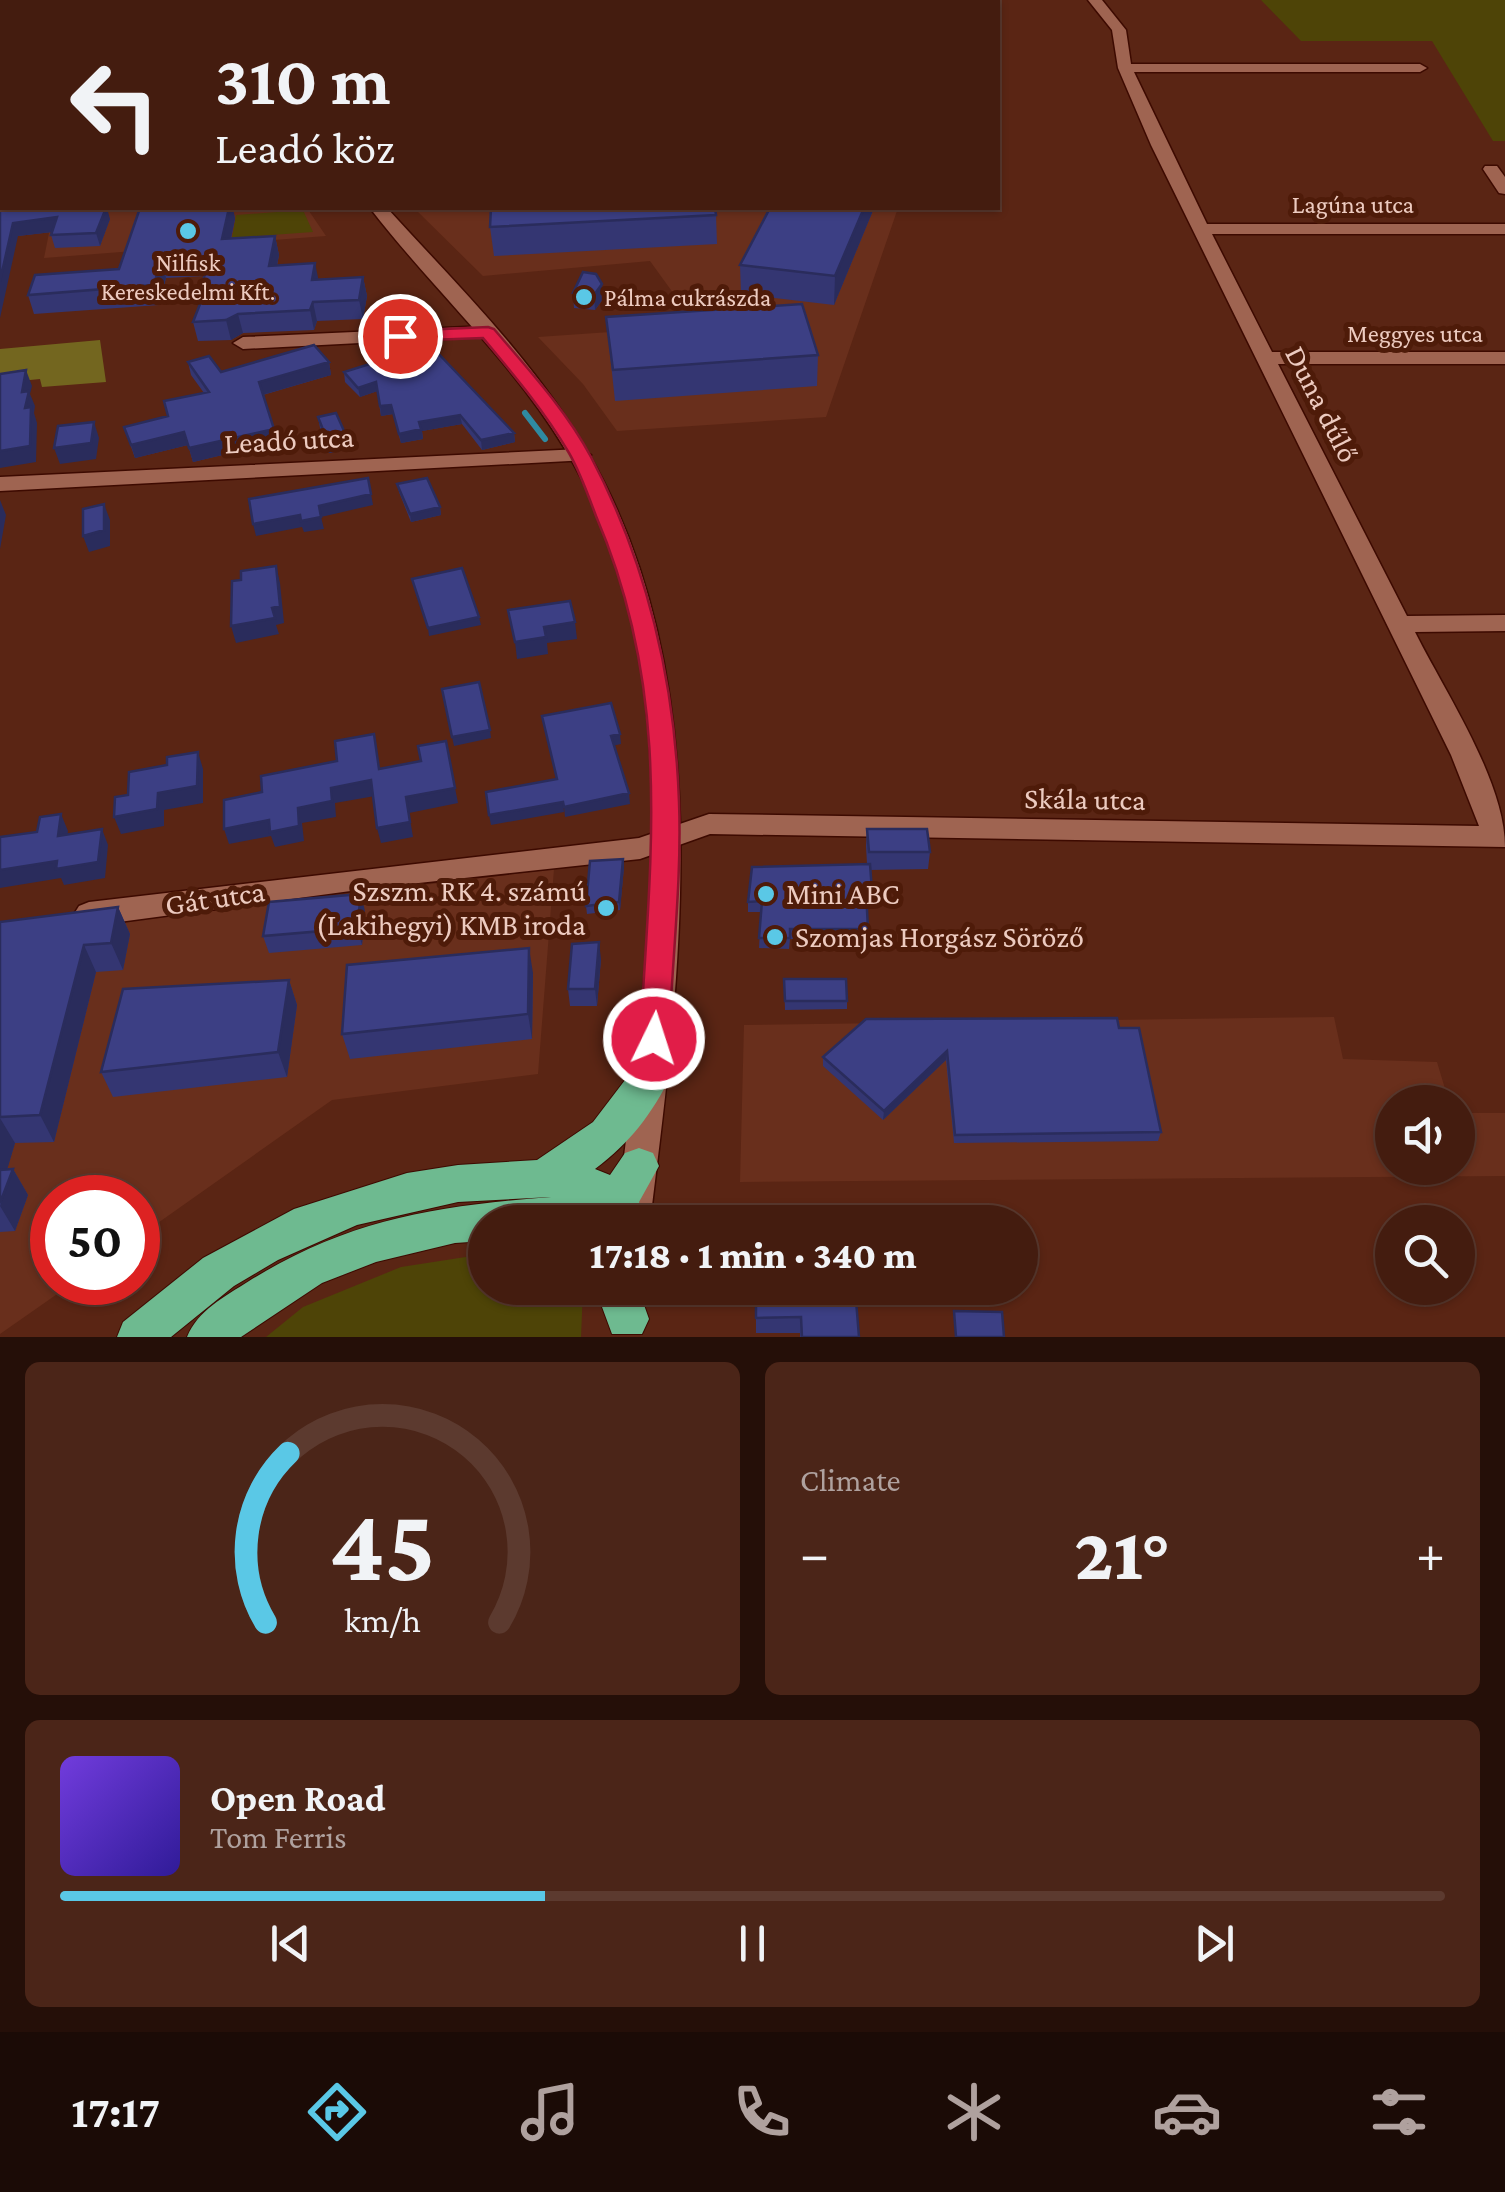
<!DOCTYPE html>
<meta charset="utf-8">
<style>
body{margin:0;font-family:"Crimson Pro",serif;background:#4b2518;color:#f1f3f6;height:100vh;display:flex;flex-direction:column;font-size:38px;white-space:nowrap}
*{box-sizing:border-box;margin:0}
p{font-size:32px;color:#afa19e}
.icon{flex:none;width:55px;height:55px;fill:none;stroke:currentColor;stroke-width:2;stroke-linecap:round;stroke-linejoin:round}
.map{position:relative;height:1337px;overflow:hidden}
.side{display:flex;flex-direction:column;gap:25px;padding:25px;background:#250f08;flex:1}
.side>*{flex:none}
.banner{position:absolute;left:0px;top:0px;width:1000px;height:210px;box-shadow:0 2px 8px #0004,0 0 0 2px #5c3a2f;background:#441c0f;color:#f1f3f6;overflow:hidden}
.controls{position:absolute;left:1375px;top:1085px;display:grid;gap:20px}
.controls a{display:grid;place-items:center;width:100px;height:100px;border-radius:50%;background:#441c0f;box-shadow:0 2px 8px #0004,0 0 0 2px #5c3a2f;font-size:50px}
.speed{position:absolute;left:30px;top:1175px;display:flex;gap:20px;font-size:50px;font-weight:700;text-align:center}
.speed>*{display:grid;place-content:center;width:130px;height:130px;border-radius:50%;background:#441c0f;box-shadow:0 2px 8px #0004,0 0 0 2px #5c3a2f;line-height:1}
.speed .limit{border:15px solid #d22;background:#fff;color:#111}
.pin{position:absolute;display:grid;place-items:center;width:85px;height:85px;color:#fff;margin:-42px;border:5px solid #fff;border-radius:50%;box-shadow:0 2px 10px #0007}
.me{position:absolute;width:110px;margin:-55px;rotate:4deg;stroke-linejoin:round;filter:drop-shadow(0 0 8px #0008)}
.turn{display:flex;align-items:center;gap:35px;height:210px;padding:0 50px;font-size:45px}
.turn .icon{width:130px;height:130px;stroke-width:2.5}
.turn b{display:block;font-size:70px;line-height:85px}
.big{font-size:75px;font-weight:800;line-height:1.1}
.side .card{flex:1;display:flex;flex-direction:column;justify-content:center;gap:15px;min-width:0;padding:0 35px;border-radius:15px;background:#4b2518}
.side .dial{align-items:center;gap:0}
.dial svg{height:260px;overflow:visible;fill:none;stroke:#5c3a2f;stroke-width:7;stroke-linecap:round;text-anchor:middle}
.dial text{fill:#f1f3f6;stroke:none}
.song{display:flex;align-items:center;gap:30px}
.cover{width:120px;height:120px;border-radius:15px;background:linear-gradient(135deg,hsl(260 70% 55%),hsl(250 70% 35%))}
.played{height:10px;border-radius:5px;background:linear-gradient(90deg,#5ac8e6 35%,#5c3a2f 35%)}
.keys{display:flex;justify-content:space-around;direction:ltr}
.heat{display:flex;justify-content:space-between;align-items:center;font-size:55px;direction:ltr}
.side .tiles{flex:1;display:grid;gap:25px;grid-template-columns:1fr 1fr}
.card:last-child{grid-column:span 2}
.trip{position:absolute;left:468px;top:1205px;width:570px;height:100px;border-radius:50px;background:#441c0f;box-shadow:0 2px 8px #0004,0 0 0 2px #5c3a2f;font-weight:800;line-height:100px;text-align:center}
.menu{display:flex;height:160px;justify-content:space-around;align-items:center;background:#1b0b06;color:#afa19e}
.menu .icon{width:70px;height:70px}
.menu .active{color:#5ac8e6}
.menu b{font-size:45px;color:#f1f3f6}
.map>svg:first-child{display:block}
</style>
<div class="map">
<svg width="1505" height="1337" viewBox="0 0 1505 1337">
<rect width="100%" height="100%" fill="#5a2514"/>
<!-- built -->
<path fill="#692f1c" d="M54,208H307L326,236L44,258Z
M414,208H898L826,417L617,431L583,384L538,337L697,326L650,261L483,276Z
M554,869L538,1074L332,1100L138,1237V1198H52V1282L73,1283L0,1334V937Z
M1334,1017L1343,1059L1437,1062L1449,1102H1392V1168H1458V1113H1505V1176L740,1182L744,1025Z"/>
<!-- green -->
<path fill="#4e4407" d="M1261,0H1505V141H1493L1432,41H1301Z
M303,210L313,232L232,238L236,215Z
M485,1254V1288L583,1289L581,1337H266L303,1307L401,1267Z"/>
<!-- forest -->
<path fill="#73661f" d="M100,340L106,382L42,387L40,379L0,383V349Z"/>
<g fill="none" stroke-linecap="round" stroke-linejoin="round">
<!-- stream -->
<path stroke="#2f8aa1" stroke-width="6" d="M525,413L545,439"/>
<defs>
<path id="street" d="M323,0H405L322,2Z
M1088,0H1102L1126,30L1131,64H1420L1427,68L1420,72H1134L1207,224H1505V234H1212L1272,352H1505V364H1278L1407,616L1505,615V631L1415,632C1445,692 1505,781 1505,847L710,834L640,859L373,888L89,926L79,922L74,914L79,906L89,902L639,838L709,814L1479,826L1451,755L1151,145L1118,68L1112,30Z
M2,154V164L0,165V155Z
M1485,166H1497L1505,177V194L1499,193L1483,169Z
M488,326L495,328V336L243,349L233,343L243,337Z
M580,449L591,455L588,460L0,491V477Z"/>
<path id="secondary" d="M185,0H199L201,2H187Z
M370,208H387C457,285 535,361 588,453C720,679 681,973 650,1222H616C645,975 701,675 565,449C511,359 433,290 370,208Z"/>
<path id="highway" d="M652,1058L666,1063L671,1075C653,1113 629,1144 595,1169L610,1175L625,1153L639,1148L653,1153L659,1166L639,1202L645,1222H485V1241L455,1243L376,1262L322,1283L241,1337H187C198,1310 224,1297 249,1281C349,1219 436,1206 551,1197L458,1202L357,1225L278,1260L234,1286L171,1337H117L123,1322L203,1258L294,1209L407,1173L458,1165L537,1160L593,1122L638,1063Z
M595,1288H638L649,1319L642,1334H612Z"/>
</defs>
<!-- street casing -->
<use href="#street" stroke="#3d0a00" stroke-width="3"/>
<!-- secondary casing -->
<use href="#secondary" stroke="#3d0a00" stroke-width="3"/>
<!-- highway casing -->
<use href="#highway" stroke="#3d0a00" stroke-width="2"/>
<!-- street -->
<use href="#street" fill="#9f6451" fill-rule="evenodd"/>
<!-- secondary -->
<use href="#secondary" fill="#9f6451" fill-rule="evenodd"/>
<!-- highway -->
<use href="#highway" fill="#6eba90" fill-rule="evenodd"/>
</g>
<!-- wall -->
<path fill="#343672" d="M140,208H233L235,219L231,239L275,236L279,255L277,266L318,279L363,277L367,296L363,319L317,321L314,330L243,333L231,340L198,341L193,322L205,290L203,281L204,276L166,278L159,305L34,314L28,295L119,269Z
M874,208L834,305L741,294L740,265Z
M0,209L110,219L100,246L55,248L51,235L52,232L18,236Z
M716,215L717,244L494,256L490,227Z
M602,284L603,299L595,310L574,308L573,293Z
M606,317L818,355L817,386L615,401Z
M188,362L221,372L329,362L331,375L263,395L277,442L193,462L188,445L135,458L124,427L168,416L204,393L191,375Z
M381,367L514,433L515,442L482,450L462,424L422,431L423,439L401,443L393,414L381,416L377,391L360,397L345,382L344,372Z
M318,417L345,433L349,449L329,453L321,433Z
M397,484L440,507L441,515L411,522L399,492Z
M867,829L930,852L928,869L870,870L871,901H866L867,939H790L789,949L759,948L761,912H748V902L867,864L866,846Z
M623,859L624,867L620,910L587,914L586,906Z
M118,907L130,934L123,970L96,972L54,1142L15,1143L7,1169H13L28,1195L15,1231L0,1232V922Z
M365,911L362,945L269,953L263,936Z
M601,959L597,1006H570L568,989Z
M533,973L532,1039L350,1059L342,1034Z
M784,979L847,1001V1009L785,1010Z
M289,980L297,1005L287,1077L113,1097L101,1072Z
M1119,1028L1161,1132L1158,1141L954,1143L946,1060L883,1120L823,1066V1057Z
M756,1288L859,1337H800V1333H756Z"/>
<!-- shaded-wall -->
<path fill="#2a2c5c" d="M489,0H537L536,2H456Z
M0,90H2V106L0,107Z
M106,208H107L110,219L100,246L96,233Z
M229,208H233L235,219L227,258L222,239Z
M864,208H874L834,305L835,276Z
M57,217L61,231L18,236L0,318V281L13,223Z
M275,236L279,255L273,285L269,266Z
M161,259L166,278L159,305L154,285Z
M315,263L319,282L312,280Z
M363,277L367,296L363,319L359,300Z
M602,284L603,299L595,310L594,295Z
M313,302L317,321L314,330L310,310Z
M238,314L243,333L231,340L226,320Z
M329,362L331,375L262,395L259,382Z
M26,370L32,386L30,394L35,406L34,413L37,423L36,462L0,468V451L22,392Z
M376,382L378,391L360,397L358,388Z
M391,405L393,414L381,416L380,406Z
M460,415L462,424L422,431L423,439L401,443L399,434L419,422Z
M94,422L99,438L96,459L60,464L54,448Z
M274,429L277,442L193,462L189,448Z
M184,432L188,445L135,458L131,445Z
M345,433L349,449L329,453L326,437Z
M514,433L515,442L482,450L481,440Z
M371,494L373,505L321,517L319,506Z
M0,500L6,515L0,549Z
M104,504L110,520V546L89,552L83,536Z
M440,507L441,515L411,522L410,514Z
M300,515L321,517L324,529L304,532L302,527L256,536L253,524Z
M276,566L280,583L284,623L276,625L279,634L236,643L231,626L272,608Z
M479,617L481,625L429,636L428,628Z
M575,622L577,639L547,643L548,654L517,659L515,642L544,627Z
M490,730L491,738L454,746L452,737Z
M620,734L621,744L612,746L611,736Z
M198,752L203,769V803L164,810V826L121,834L114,817L158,793Z
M371,780L375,796L335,803L336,817L302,823L304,841L275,847L271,836L229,844L224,829L331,788Z
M455,788L458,803L409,813L413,837L381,843L377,828L406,797Z
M629,793L630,804L565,817L564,807Z
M563,802L564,812L491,825L489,815Z
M61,814L68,831L65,852L58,836Z
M102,829L108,845L105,878L64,885L61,878L0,888V870Z
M623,859L624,867L620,910L619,902Z
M361,894L365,911L362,945L357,928Z
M118,907L130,934L123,970L111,943Z
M599,942L601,959L597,1006L595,989Z
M84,945L96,972L54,1142L40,1115Z
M529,948L533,973L532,1039L528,1014Z
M289,980L297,1005L287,1077L278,1052Z
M947,1051L946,1060L883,1120L884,1111Z
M0,1118L15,1143L0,1194Z
M13,1169L28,1195L15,1231L0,1206Z"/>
<!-- building -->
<path fill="#3c3f84" stroke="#2a2c5c" stroke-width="2.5" d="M11,0H56V2H10Z
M252,0H391V2H252Z
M426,0H489L425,2Z
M0,28H2V90H0Z
M2,200V208H106L96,233L51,235L57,217L13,223L0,281V209Z
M140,208H229L222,239L275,236L269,266L315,263L312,280L363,277L359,300L313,302L310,310L238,314L226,320L193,322L209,281H203L210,256L161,259L154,285L28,295L35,275L119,269Z
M491,208H715L716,215L490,227Z
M770,208H864L835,276L740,265Z
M583,272L596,274L602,284L594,295L573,293Z
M802,304L818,355L613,370L606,317Z
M314,345L329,362L259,382L274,429L189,448L184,432L131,445L124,427L168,416L164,401L209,392L188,362L209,356L221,372Z
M434,349L514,433L481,440L460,415L419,422L421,429L399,434L391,405L380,406L376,382L358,388L344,372L376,362L381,367Z
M26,370L22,392L29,391L25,408L31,407L30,446L0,451V374Z
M336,413L345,433L326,437L318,417Z
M94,422L91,443L54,448L58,426Z
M368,478L371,494L319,506L321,517L301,521L300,515L253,524L249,499Z
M427,478L440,507L410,514L397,484Z
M104,504V530L83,536V509Z
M276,566L280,606L272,608L275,618L231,626L232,581L241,580V571Z
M462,568L479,617L428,628L412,579Z
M570,601L575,622L544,627L546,637L515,642L508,610Z
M479,682L490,730L452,737L442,689Z
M611,703L620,734L611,736L629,793L564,807L563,802L489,815L486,792L557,779L542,716Z
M374,734L379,769L421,761L418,746L446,741L455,788L406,797L410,822L377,828L371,780L331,788L332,801L298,808L299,826L270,832L269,820L224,829V800L262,792L261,776L337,761L335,741Z
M198,752L197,786L158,793L157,809L114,817L115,797L128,795L129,772L167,765V757Z
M61,814L58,836L102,829L98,862L56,869L57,861L0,870V837L37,832L40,817Z
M867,829H927L930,852H869Z
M623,859L619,902L586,906L590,861Z
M870,864L872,891H866L868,929H790V938H759L762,901L748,902L752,867Z
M361,894L357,928L263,936L269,902Z
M118,907L111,943L84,945L40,1115L0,1117V922Z
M599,942L595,989H568L572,944Z
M529,948L528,1014L342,1034L347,965Z
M784,979H846L847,1001H785Z
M289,980L278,1052L101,1072L123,989Z
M1117,1018L1119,1028H1139L1161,1132L955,1135L947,1051L884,1111L823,1057L866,1019Z
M13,1169L0,1203V1170Z
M832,1215V1222H776V1216Z
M756,1288H855L859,1337H802L801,1317L756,1318Z
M954,1311L1002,1312L1004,1337H956Z"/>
<!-- route -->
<path fill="#e11d48" stroke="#92132f" stroke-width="2.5" d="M488,327L494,329C528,369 566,410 591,457C647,563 675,682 679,802C682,880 672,961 669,1039L665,1048L654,1051L644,1048L640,1039C651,853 672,693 596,516C588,495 580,472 569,453C545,412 514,375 483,338L400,341L391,336L400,331Z"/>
<!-- markers -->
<g fill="#5ac8e6" stroke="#4e1b09" stroke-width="4">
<circle cx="188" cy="231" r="10"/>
<circle cx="584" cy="297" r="10"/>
<circle cx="766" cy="894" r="10"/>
<circle cx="606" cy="908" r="10"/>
<circle cx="775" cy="937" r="10"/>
</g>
<g text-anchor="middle" stroke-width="10" stroke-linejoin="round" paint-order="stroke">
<!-- far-street labels -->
<g font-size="25" fill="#edcbc0" stroke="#4e1b09">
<text x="1353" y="213">Lagúna utca</text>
<text x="1415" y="342">Meggyes utca</text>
</g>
<!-- far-poi labels -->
<g font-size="25" fill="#edcbc0" stroke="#4e1b09">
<text x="188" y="271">Nilfisk<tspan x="188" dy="29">Kereskedelmi Kft.</tspan></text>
<text x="604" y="306" text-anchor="start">Pálma cukrászda</text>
</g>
<!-- street labels -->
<g font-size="30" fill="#edcbc0" stroke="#4e1b09">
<text transform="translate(1322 404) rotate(63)" y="10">Duna dűlő</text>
<text transform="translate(289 440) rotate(-3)" y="10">Leadó utca</text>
<text transform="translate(1085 799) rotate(1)" y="10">Skála utca</text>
<text transform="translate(215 898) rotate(-8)" y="10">Gát utca</text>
</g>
<!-- poi labels -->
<g font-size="30" fill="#edcbc0" stroke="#4e1b09" text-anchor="start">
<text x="586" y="901" text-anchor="end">Szszm. RK 4. számú<tspan x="586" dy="34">(Lakihegyi) KMB iroda</tspan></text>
<text x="786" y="904">Mini ABC</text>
<text x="795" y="947">Szomjas Horgász Söröző</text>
</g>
</g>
</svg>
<div class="controls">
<a><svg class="icon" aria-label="sound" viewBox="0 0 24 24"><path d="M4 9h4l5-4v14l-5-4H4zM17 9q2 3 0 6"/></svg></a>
<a><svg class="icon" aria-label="search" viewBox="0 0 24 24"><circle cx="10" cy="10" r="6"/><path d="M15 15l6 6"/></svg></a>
</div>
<div class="speed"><div class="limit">50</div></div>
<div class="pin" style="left:400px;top:336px;background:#d93025"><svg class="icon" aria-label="arrive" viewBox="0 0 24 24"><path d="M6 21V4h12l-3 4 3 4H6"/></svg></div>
<svg class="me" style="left:654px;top:1039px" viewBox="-20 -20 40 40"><circle r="17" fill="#e11d48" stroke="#fff" stroke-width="3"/><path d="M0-11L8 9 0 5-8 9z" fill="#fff"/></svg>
<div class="trip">17:18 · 1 min · 340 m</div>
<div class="banner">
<div class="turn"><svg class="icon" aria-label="left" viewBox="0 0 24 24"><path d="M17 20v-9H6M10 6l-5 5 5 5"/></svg><div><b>310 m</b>Leadó köz</div></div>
</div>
</div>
<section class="side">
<div class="tiles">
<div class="card dial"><svg viewBox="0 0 100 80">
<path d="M14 69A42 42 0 1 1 86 69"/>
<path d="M14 69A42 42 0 0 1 21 17" stroke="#5ac8e6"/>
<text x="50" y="56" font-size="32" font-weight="700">45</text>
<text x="50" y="72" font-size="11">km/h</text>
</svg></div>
<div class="card"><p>Climate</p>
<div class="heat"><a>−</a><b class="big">21°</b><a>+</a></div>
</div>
<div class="card">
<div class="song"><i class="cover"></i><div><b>Open Road</b><p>Tom Ferris</p></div></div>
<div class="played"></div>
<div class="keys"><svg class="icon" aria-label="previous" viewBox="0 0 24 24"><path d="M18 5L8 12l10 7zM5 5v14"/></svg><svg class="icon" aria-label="pause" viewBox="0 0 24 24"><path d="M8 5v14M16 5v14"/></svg><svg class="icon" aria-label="next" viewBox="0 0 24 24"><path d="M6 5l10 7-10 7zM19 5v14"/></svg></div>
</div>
</div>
</section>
<nav class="menu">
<b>17:17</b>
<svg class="icon active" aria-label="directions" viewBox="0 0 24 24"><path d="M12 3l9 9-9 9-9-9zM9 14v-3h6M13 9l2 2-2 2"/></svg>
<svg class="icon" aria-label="music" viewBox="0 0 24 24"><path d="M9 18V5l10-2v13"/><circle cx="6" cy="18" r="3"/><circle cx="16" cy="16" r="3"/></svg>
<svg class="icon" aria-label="phone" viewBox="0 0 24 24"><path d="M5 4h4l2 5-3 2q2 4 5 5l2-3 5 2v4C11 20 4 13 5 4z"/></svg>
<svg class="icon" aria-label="climate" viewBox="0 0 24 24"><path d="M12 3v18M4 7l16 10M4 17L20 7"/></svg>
<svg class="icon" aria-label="car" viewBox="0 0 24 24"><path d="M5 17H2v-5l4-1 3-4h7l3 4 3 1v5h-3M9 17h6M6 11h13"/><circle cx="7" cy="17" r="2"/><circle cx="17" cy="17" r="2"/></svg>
<svg class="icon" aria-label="filters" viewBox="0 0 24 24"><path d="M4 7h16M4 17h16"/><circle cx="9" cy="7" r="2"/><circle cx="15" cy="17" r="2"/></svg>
</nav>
